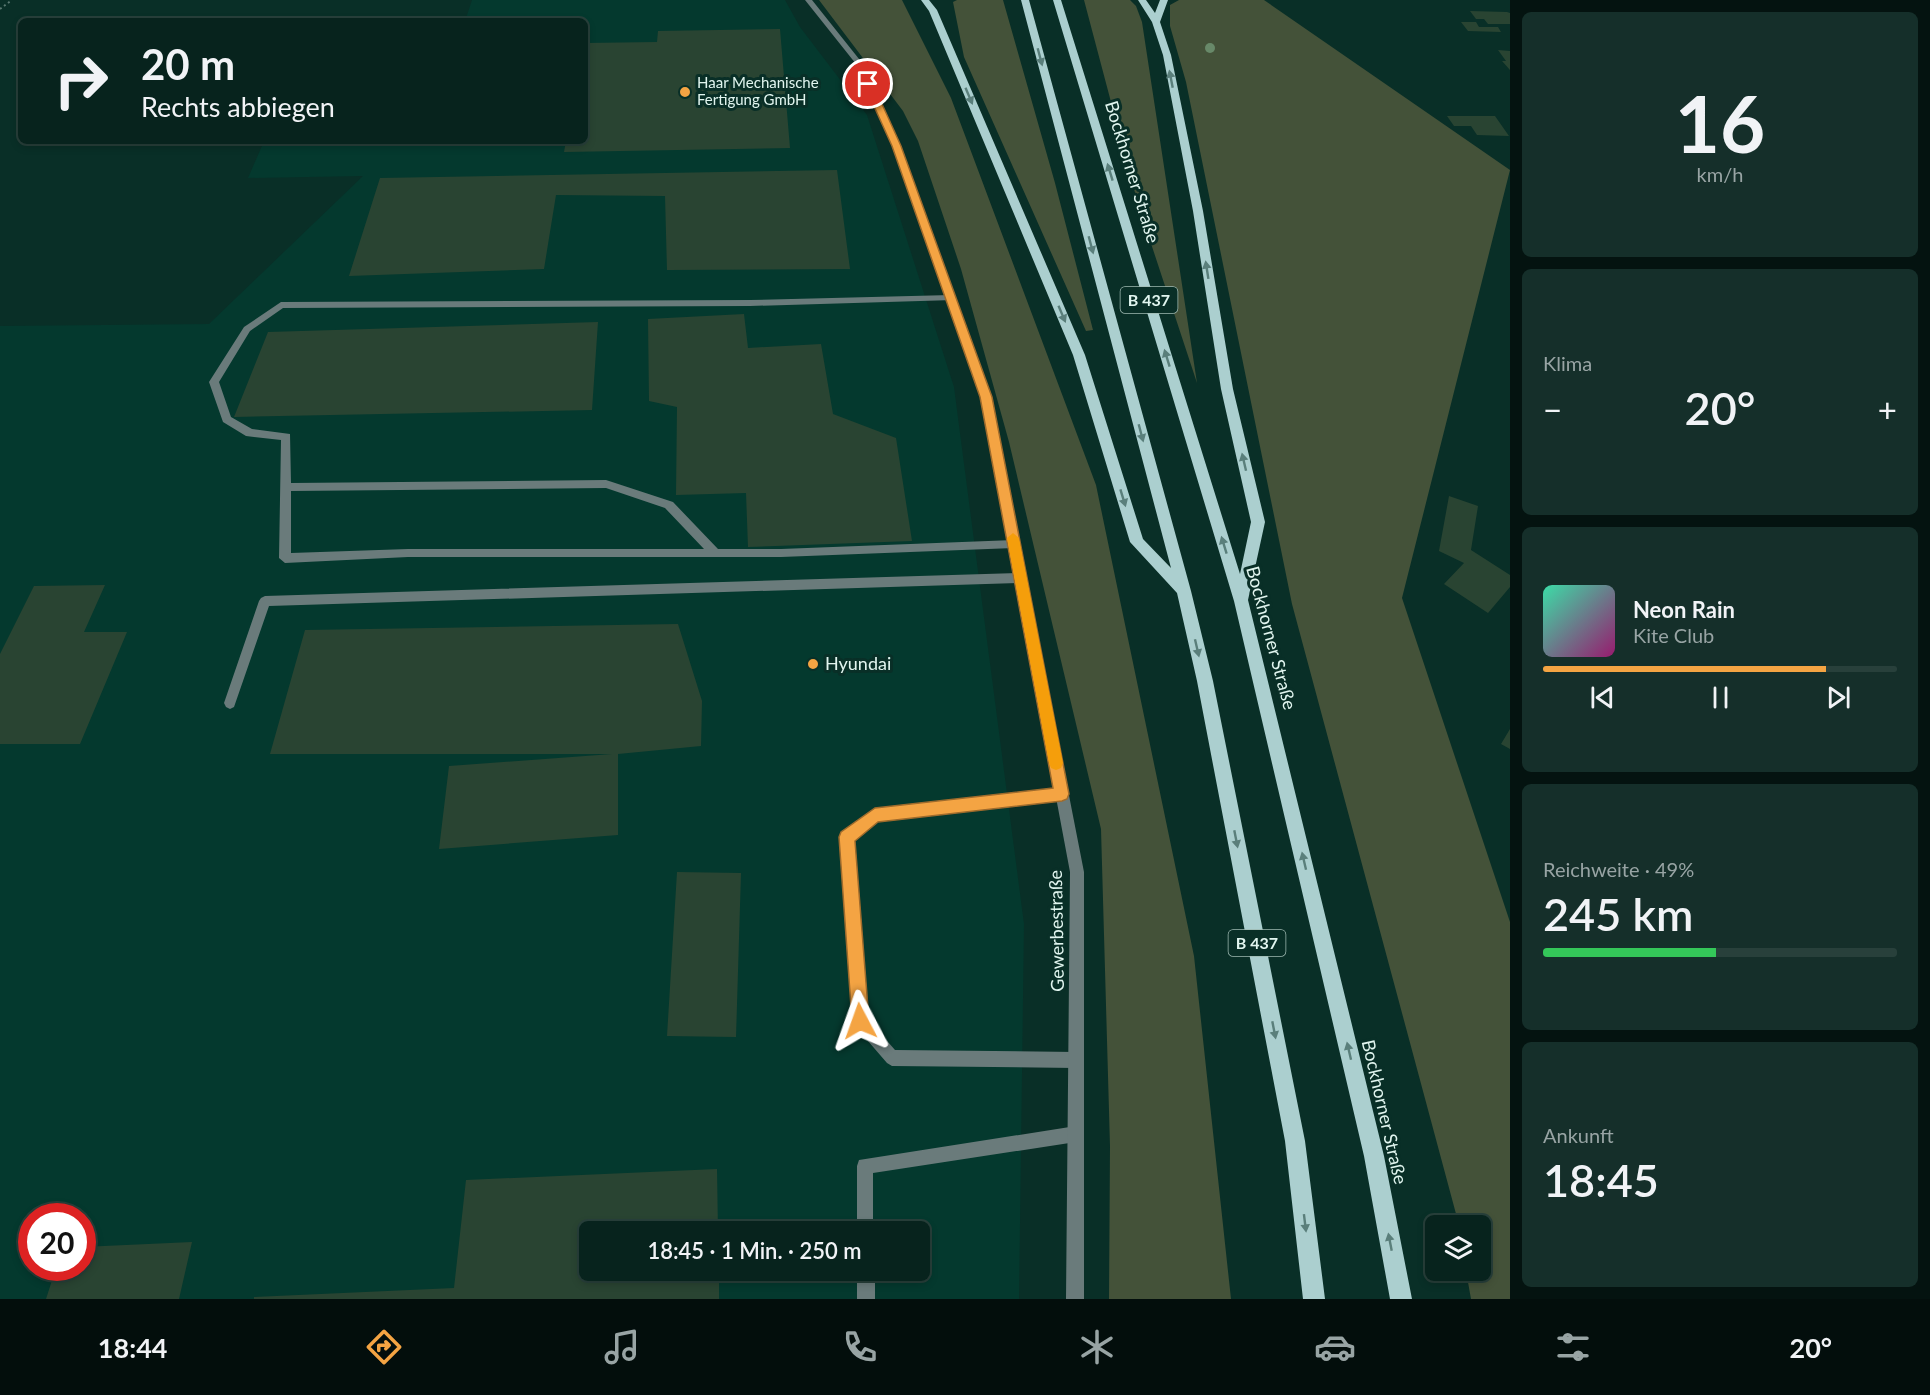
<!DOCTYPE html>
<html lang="de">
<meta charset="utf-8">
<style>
body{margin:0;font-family:Lato,sans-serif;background:#152f2a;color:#f1f3f6;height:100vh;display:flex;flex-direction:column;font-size:22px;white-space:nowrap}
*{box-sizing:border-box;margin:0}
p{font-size:20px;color:#98a4a4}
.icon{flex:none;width:33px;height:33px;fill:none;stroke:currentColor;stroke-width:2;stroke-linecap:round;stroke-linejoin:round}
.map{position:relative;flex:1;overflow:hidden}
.drawer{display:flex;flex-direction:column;gap:12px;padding:12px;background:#041310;width:420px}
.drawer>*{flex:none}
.guide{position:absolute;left:18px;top:18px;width:570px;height:126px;border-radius:9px;box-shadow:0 3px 9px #0003,0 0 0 2px #28403b;background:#07231d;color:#f1f3f6;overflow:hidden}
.fabs{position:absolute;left:1425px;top:1215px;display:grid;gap:12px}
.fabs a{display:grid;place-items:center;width:66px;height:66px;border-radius:9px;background:#07231d;box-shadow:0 3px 9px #0003,0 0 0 2px #28403b;font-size:30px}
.speed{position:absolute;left:18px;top:1203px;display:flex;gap:12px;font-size:30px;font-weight:700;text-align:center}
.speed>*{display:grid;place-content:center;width:78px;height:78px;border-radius:50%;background:#07231d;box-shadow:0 3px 9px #0003,0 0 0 2px #28403b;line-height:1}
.speed .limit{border:9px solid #d22;background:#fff;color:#111}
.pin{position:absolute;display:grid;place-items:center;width:51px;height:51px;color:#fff;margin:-26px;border:3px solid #fff;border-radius:50%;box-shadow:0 2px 6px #0007}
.me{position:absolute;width:66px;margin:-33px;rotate:356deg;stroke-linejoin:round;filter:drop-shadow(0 0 4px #0008)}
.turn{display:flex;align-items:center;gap:21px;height:126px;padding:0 24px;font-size:27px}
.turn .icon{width:78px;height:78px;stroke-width:2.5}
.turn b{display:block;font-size:42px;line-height:51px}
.big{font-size:45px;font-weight:600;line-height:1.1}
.drawer .widget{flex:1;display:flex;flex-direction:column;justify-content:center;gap:9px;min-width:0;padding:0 21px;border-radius:9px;background:#152f2a}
.drawer .dial{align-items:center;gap:0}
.dial b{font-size:78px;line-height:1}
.song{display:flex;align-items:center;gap:18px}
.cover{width:72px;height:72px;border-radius:9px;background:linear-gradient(135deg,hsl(160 70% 55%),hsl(320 70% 35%))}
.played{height:6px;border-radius:3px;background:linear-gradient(90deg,#f4a443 80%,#28403b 80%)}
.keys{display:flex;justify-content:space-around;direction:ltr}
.heat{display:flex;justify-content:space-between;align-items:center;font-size:33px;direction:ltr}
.charge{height:9px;border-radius:4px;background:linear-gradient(90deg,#34c759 49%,#28403b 0)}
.trip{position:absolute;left:579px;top:1221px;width:351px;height:60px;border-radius:9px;background:#07231d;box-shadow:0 3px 9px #0003,0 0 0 2px #28403b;font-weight:600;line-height:60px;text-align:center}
.tab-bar{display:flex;height:96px;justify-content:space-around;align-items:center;background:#030e0c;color:#98a4a4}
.tab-bar .icon{width:42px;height:42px}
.tab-bar .current{color:#f4a443}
.tab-bar b{font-size:27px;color:#f1f3f6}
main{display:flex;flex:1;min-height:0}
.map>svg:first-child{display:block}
</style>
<main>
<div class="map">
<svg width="1510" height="1299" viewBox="0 0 1510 1299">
<rect width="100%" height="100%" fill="#092f27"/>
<!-- built -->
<path fill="#04392e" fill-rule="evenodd" d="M472,0H785L800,27L867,115L954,387L1024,924L1019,1299H0V326L209,324L363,176L248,178L264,141H585V21H465ZM32,1216H82V1268H32ZM590,1232H920V1270H590Z"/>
<!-- green -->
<path fill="#445239" d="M819,0H902L951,98L1096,485L1194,956L1231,1299H1109L1110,1146L1101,829L1009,442L961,269L918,141L903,111Z
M957,0H1003L1055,183L1093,330L1086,331L964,57L953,2Z
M1084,0H1130L1136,6L1142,22L1197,383L1138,204Z
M1179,0H1264L1510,170L1402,598L1510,922V1299H1471L1466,1271L1480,1270V1226L1459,1225L1292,604L1186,82L1170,26V5Z"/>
<!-- building -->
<path fill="#294432" d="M1470,11L1507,12L1510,13V24H1488L1484,19H1476Z
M1461,22H1476L1479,27H1498L1501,32L1468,31Z
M780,29L790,148L564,152L566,141H585V43L657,42L658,31Z
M1498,50L1510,51V70L1502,61H1506Z
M1447,116H1495L1509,136L1477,135L1471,126H1454Z
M837,170L850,269L667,270L665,196L556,195L544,269L349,276L380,178Z
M744,314L748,348L821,344L833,414L896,438L912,541L748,547L746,493L676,495L677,407L649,401L648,319Z
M598,322L592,410L234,417L268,332Z
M1449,496L1478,506L1471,550L1510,575V587L1488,613L1444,584L1464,563L1439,551Z
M105,585L84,632H127L80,744H0V654L34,586Z
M678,624L702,701L701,746L618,754V835L439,849L449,766L612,754H270L305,630Z
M1510,729V749L1501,744Z
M677,872L741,873L736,1037L667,1036Z
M717,1169L718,1232H590V1270H719V1299H254V1297L454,1288L466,1180Z
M192,1242L179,1299H46L56,1268H82V1247Z"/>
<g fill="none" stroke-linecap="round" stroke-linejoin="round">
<!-- path -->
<path stroke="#597871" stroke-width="2" stroke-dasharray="2 3" stroke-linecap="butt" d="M0,9L12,0"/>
<!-- service -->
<path fill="#6a7b7b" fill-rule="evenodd" d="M951,295L956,298L954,300L750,306L283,308L250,331L219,382L231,417L252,429L290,434L291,483L606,480L673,502L718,549H781L1014,540L1020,544L1014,548L781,557H408L285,563L279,558L281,440L246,436L223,422L209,382L244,327L281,302L750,300ZM606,488L665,508L704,549H408L291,553V491Z
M1020,573L1026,578L1020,583L269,606L234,707L230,709L226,707L224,703L259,601L261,598L265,596Z
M1062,788L1067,790L1069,794L1067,798L1062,800L878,821L854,840L867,1018L895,1050L1076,1052L1081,1055L1084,1060L1081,1065L1076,1068L892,1066L887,1063L855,1026L852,1021L840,837L842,832L875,809Z
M1076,1126L1082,1128L1084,1134L1082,1140L1076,1142L873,1173V1232H857V1166L859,1160Z
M857,1270H875V1299H857Z"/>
<!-- minor -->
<path fill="#6a7b7b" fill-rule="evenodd" d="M805,0H812L863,64L901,146L991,397L1084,872V1299H1066L1070,872L981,397L893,146L856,64Z"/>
<!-- primary -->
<path fill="#abcfcf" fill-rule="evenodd" d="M921,0H929L937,10L1085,355L1143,539L1171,568L1021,0H1029L1191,591L1213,681L1305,1141L1325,1299H1303L1285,1141L1197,681L1177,593L1130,542L1073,355L929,11Z
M1053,0H1061L1240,574L1251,522L1221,389L1193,211L1163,55L1152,22L1138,0H1146L1155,13L1160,0H1168L1160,22L1171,55L1203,211L1233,389L1265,522L1248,600L1384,1156L1412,1299H1390L1364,1156L1234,601Z"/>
</g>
<!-- trees -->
<circle fill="#688969" cx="1210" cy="48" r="5"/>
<!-- one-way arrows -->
<defs><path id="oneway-solid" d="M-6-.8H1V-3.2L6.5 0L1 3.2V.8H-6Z" transform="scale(1.5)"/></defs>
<g fill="#5a7f7b">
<use href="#oneway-solid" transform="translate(1040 57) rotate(75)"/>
<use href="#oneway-solid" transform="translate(1171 79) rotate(-101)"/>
<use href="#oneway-solid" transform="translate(969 96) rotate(67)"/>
<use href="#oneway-solid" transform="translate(1110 172) rotate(-107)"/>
<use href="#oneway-solid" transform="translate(1091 245) rotate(75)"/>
<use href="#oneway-solid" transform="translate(1207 270) rotate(-99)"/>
<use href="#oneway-solid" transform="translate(1062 314) rotate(67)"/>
<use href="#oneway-solid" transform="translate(1167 358) rotate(-107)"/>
<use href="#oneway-solid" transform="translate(1141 433) rotate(75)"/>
<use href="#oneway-solid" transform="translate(1244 462) rotate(-103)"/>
<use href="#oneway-solid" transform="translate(1123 498) rotate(73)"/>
<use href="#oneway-solid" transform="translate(1224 545) rotate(-107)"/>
<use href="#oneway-solid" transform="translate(1197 648) rotate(77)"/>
<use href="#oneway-solid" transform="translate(1236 839) rotate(79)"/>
<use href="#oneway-solid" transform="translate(1304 861) rotate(-103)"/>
<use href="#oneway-solid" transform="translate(1274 1030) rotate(79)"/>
<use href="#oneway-solid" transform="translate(1349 1051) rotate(-103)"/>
<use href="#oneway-solid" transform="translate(1305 1223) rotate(83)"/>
<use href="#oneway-solid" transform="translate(1390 1242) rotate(-101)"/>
</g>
<!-- route -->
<path fill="#f4a443" stroke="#9f6b2c" stroke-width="1.5" d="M868,82L873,84L901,146L992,397L1069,794L1067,799L1062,801L878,822L855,841L869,1021L866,1027L860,1029L854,1027L852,1021L839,837L841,832L875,808L1053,788L980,397L892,146L864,84Z"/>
<!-- slow -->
<path fill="#f59e0b" d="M1013,533L1019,538L1063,763L1061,768L1056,770L1051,768L1049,763L1007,538Z"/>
<!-- markers -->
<g fill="#f4a443" stroke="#092f27" stroke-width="2">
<circle cx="685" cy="92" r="6"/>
<circle cx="813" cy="664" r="6"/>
</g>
<g text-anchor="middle" stroke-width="6" stroke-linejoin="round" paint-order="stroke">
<!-- far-poi labels -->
<g font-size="15" fill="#e1f5ef" stroke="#092f27" text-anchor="start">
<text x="697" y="88">Haar Mechanische<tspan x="697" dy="17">Fertigung GmbH</tspan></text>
</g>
<!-- shield labels -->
<g fill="#092f27" stroke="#a0bab3" stroke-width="1.5">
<rect x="1120.5" y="287" width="57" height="26" rx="4.5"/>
<rect x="1228.5" y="930" width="57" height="26" rx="4.5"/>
</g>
<g font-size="16" font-weight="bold" fill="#e1f5ef">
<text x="1149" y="306">B 437</text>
<text x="1257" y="949">B 437</text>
</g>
<!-- street labels -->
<g font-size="18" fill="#e1f5ef" stroke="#092f27">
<text transform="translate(1132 172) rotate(73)" y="6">Bockhorner Straße</text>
<text transform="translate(1271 638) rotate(75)" y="6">Bockhorner Straße</text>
<text transform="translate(1057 931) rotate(-91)" y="6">Gewerbestraße</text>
<text transform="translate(1384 1112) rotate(77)" y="6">Bockhorner Straße</text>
</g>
<!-- poi labels -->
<g font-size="18" fill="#e1f5ef" stroke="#092f27" text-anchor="start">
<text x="825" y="670">Hyundai</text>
</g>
</g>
</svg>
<div class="fabs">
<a><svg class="icon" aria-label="layers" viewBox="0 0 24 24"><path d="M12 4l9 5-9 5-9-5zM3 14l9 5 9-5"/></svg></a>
</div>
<div class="speed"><div class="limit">20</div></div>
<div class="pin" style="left:868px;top:84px;background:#d93025"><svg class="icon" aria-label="arrive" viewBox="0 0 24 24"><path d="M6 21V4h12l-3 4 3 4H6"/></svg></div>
<svg class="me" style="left:860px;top:1021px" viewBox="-20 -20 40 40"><path d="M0-17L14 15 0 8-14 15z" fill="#f4a443" stroke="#fff" stroke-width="4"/></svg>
<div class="trip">18:45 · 1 Min. · 250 m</div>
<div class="guide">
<div class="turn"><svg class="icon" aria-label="right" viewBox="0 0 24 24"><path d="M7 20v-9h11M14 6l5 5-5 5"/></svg><div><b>20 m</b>Rechts abbiegen</div></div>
</div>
</div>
<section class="drawer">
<div class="widget dial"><b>16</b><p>km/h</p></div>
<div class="widget"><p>Klima</p>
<div class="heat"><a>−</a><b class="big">20°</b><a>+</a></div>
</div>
<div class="widget">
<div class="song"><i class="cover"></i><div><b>Neon Rain</b><p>Kite Club</p></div></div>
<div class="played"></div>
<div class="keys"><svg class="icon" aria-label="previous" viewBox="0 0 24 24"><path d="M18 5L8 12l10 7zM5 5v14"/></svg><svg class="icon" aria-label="pause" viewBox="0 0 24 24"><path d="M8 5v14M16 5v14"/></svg><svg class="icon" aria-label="next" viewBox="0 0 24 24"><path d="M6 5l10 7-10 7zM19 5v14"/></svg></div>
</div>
<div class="widget"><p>Reichweite · 49%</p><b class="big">245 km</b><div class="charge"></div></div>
<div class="widget"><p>Ankunft</p><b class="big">18:45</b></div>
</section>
</main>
<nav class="tab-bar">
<b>18:44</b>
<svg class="icon current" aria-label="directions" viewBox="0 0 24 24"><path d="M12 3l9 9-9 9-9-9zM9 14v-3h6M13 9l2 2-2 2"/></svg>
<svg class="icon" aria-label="music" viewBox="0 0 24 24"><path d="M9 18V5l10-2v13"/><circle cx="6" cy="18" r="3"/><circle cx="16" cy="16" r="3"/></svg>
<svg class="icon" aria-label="phone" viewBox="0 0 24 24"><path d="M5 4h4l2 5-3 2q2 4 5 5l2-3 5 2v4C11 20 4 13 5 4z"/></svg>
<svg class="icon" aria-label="climate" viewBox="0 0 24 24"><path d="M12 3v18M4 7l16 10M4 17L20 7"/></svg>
<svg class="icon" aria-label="car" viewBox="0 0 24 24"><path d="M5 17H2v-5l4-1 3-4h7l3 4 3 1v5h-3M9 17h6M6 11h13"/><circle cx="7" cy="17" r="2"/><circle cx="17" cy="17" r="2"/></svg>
<svg class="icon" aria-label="filters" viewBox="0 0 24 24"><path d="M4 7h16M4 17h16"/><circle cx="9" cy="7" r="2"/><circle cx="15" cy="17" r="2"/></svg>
<b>20°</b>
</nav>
